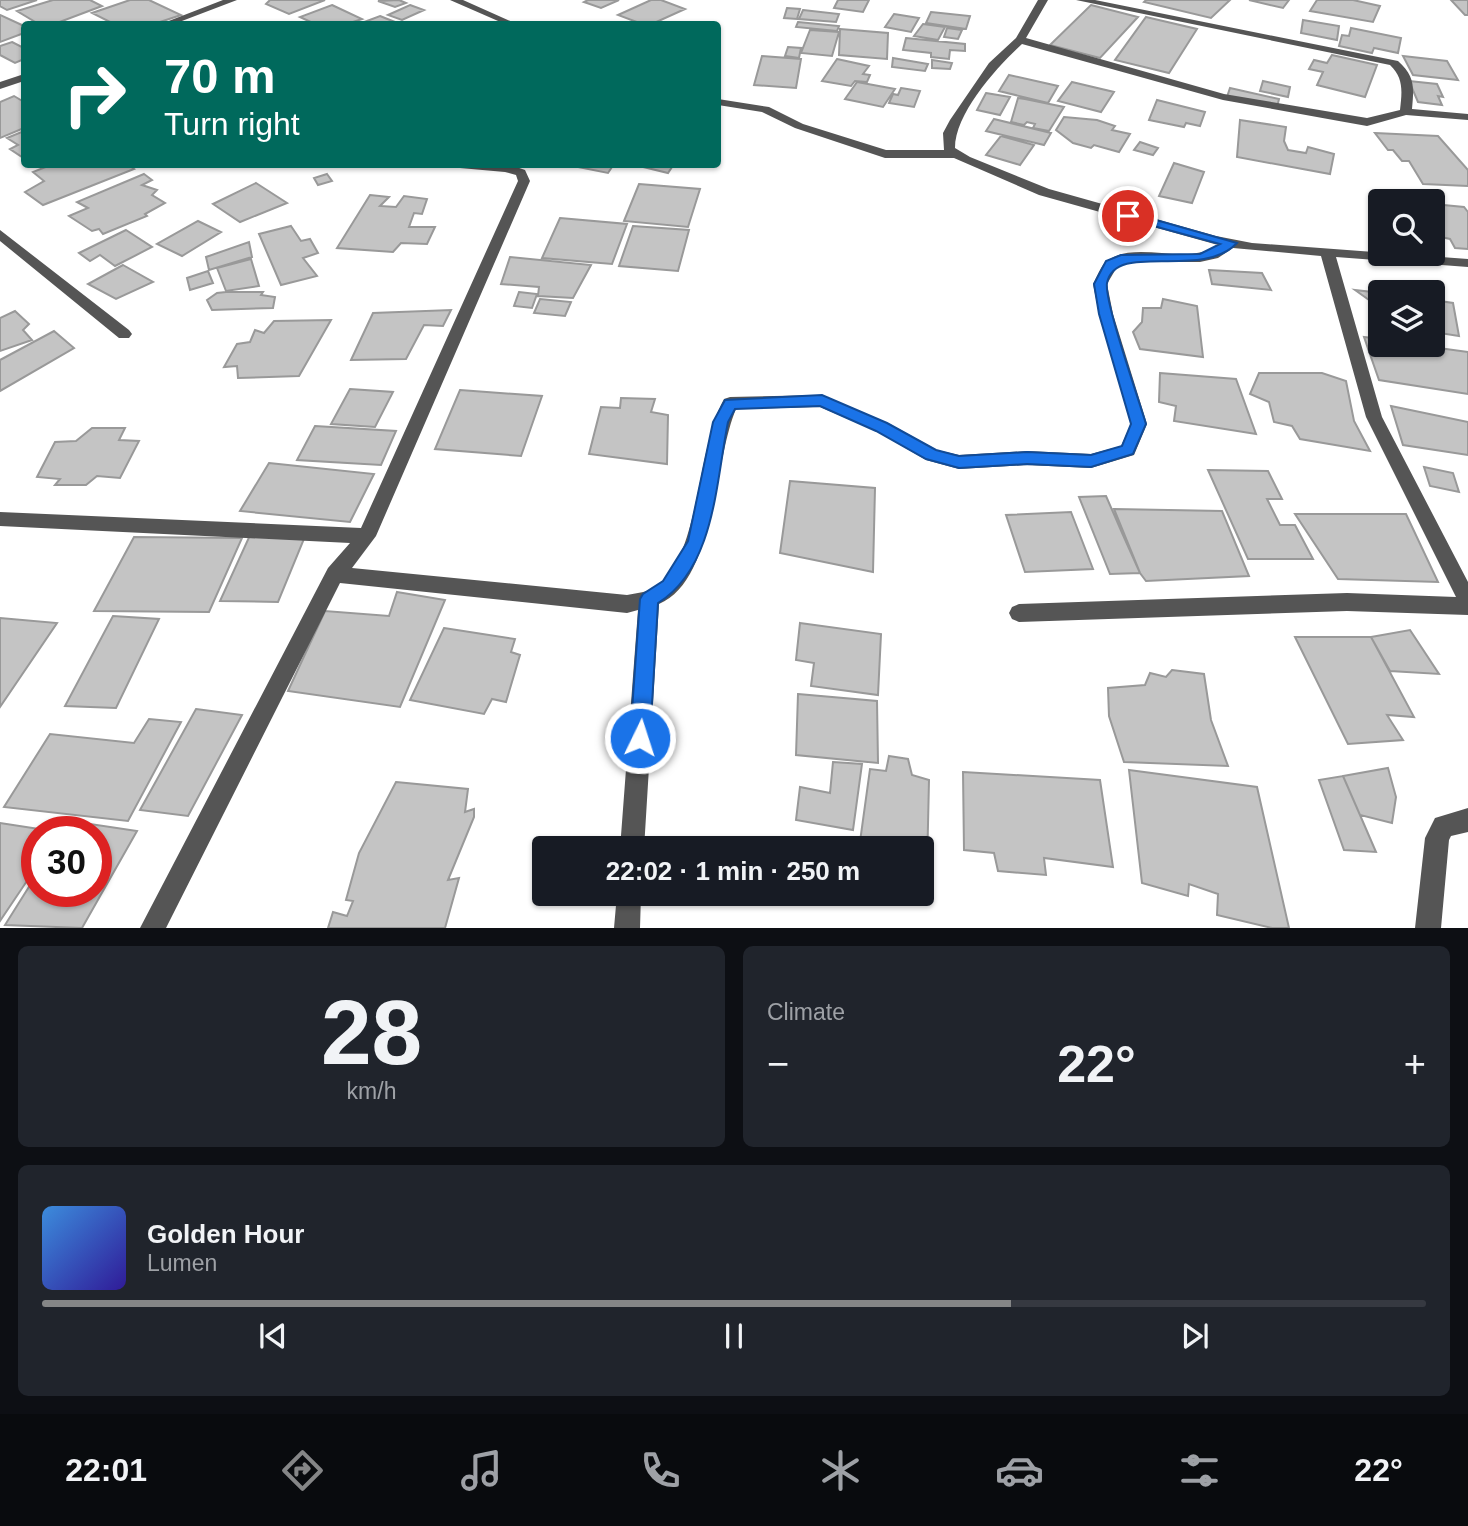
<!DOCTYPE html>
<meta charset="utf-8">
<style>
body{margin:0;font-family:Helvetica,sans-serif;background:#20242c;color:#f1f3f6;height:100vh;display:flex;flex-direction:column;font-size:26px;white-space:nowrap}
*{box-sizing:border-box;margin:0}
p{font-size:23px;color:#9ea1a6}
.icon{flex:none;width:38px;height:38px;fill:none;stroke:currentColor;stroke-width:2;stroke-linecap:round;stroke-linejoin:round}
.map{position:relative;height:928px;overflow:hidden}
.panel{display:flex;flex-direction:column;gap:18px;padding:18px;background:#0d0f14;flex:1}
.panel>*{flex:none}
.hud{position:absolute;left:21px;top:21px;width:700px;height:147px;border-radius:7px;box-shadow:0 2px 5px #0004;background:#00695c;color:#fff;overflow:hidden}
.tools{position:absolute;left:1368px;top:189px;display:grid;gap:14px}
.tools a{display:grid;place-items:center;width:77px;height:77px;border-radius:7px;background:#171b24;box-shadow:0 2px 5px #0004;font-size:35px}
.speed{position:absolute;left:21px;top:816px;display:flex;gap:14px;font-size:35px;font-weight:700;text-align:center}
.speed>*{display:grid;place-content:center;width:91px;height:91px;border-radius:50%;background:#171b24;box-shadow:0 2px 5px #0004;line-height:1}
.speed .limit{border:10px solid #d22;background:#fff;color:#111}
.pin{position:absolute;display:grid;place-items:center;width:60px;height:60px;color:#fff;margin:-30px;border:4px solid #fff;border-radius:50%;box-shadow:0 2px 7px #0007}
.me{position:absolute;width:77px;margin:-38px;rotate:4deg;stroke-linejoin:round;filter:drop-shadow(0 0 5px #0008)}
.turn{display:flex;align-items:center;gap:24px;height:147px;padding:0 28px;font-size:32px}
.turn .icon{width:91px;height:91px;stroke-width:2.5}
.turn b{display:block;font-size:49px;line-height:60px}
.big{font-size:52px;font-weight:600;line-height:1.1}
.panel .card{flex:1;display:flex;flex-direction:column;justify-content:center;gap:10px;min-width:0;padding:0 24px;border-radius:10px;background:#20242c}
.panel .dial{align-items:center;gap:0}
.dial b{font-size:91px;line-height:1}
.song{display:flex;align-items:center;gap:21px}
.cover{width:84px;height:84px;border-radius:10px;background:linear-gradient(135deg,hsl(210 70% 55%),hsl(250 70% 35%))}
.played{height:7px;border-radius:4px;background:linear-gradient(90deg,#858687 70%,#363941 70%)}
.keys{display:flex;justify-content:space-around;direction:ltr}
.heat{display:flex;justify-content:space-between;align-items:center;font-size:38px;direction:ltr}
.panel .tiles{flex:1;display:grid;gap:18px;grid-template-columns:1fr 1fr}
.card:last-child{grid-column:span 2}
.trip{position:absolute;left:532px;top:836px;width:402px;height:70px;border-radius:7px;background:#171b24;box-shadow:0 2px 5px #0004;font-weight:600;line-height:70px;text-align:center}
.tabs{display:flex;height:112px;justify-content:space-around;align-items:center;background:#090b0e;color:#9ea1a6}
.tabs .icon{width:49px;height:49px}
.tabs .on{color:#858687}
.tabs b{font-size:32px;color:#f1f3f6}
.map>svg:first-child{display:block}
</style>
<div class="map">
<svg width="1468" height="928" viewBox="0 0 1468 928">
<rect width="100%" height="100%" fill="#fff"/>
<!-- building -->
<path fill="#c4c4c4" stroke="#999" stroke-width="2" d="M0,0H37L7,10L0,6Z
M53,0H90L102,6L57,23H37L17,11Z
M130,0H149L181,15L154,24H114L92,13Z
M270,0H325L289,14L266,4Z
M399,0L406,3L395,7L378,1Z
M588,0H619L601,8L584,2Z
M651,0H661L685,9L652,24H642L618,15Z
M838,0H869L863,12L834,8Z
M1146,0H1230L1211,18L1144,2Z
M1249,0H1289L1283,8Z
M1317,0H1353L1380,6L1373,22L1310,11Z
M1451,0H1468V15H1465Z
M332,5L362,19L347,24H315L300,17Z
M410,5L424,10L402,20L388,15Z
M1091,5L1138,17L1100,58L1050,45Z
M787,8L800,9L797,19L784,18Z
M803,10L839,14L836,22L799,19Z
M931,12L970,16L966,29L926,23Z
M894,14L919,18L911,32L885,27Z
M0,15L24,26V33L0,42Z
M380,16L400,24H359Z
M1146,17L1197,29L1169,73L1115,60Z
M1303,20L1339,26L1337,40L1301,33Z
M798,22L839,26L837,31L796,27Z
M923,24L945,27L938,40L914,36Z
M947,28L962,30L958,39L944,37Z
M1351,28L1401,38L1398,53L1374,48L1372,53L1339,46L1342,35L1349,36Z
M840,29L888,33L887,59L839,55Z
M810,30L839,32L832,56L801,53Z
M906,38L965,44V51L950,50L949,59L931,57V53L903,50Z
M12,42L24,48V59L15,63L0,55V46Z
M788,47L801,48L799,58L785,56Z
M1332,55L1377,65L1365,97L1317,85L1323,72L1309,69L1314,60L1327,63Z
M762,56L801,59L796,88L754,85Z
M1403,56L1447,61L1458,80L1413,75Z
M893,58L928,64L925,71L892,67Z
M837,59L869,66L863,74L870,75L867,82L855,81L851,86L822,81Z
M932,60L952,63L950,69L932,68Z
M1009,75L1058,86L1048,103L999,91Z
M1263,81L1290,87L1288,97L1260,91Z
M1409,81L1437,84L1443,97L1438,96L1442,105L1418,102Z
M857,82L895,89L883,107L845,99Z
M1072,82L1114,92L1101,112L1058,101Z
M901,88L920,91L914,107L889,103L893,94L898,95Z
M1230,88L1279,99L1277,107L1227,97Z
M986,93L1010,97L1000,115L977,110Z
M14,96L24,102V128L0,138V102Z
M1018,98L1025,99L1064,107L1049,131L1033,128L1035,124L1027,122L1024,125L1011,122Z
M1157,100L1205,112L1200,126L1186,123L1184,127L1149,120Z
M1064,117L1097,120L1115,126L1112,130L1130,134L1119,152L1094,145L1091,148L1073,143L1056,130Z
M994,119L1051,133L1044,145L986,131Z
M1240,120L1286,127L1284,141L1288,150L1306,153L1308,147L1334,154L1330,174L1237,157Z
M24,131V156L22,157L10,149L18,145L7,138Z
M1375,133L1438,136L1468,170V186L1423,184L1409,161H1402L1393,150H1388Z
M1001,136L1034,145L1020,165L986,155Z
M1140,142L1158,148L1153,155L1134,150Z
M1174,163L1204,172L1192,203L1159,196Z
M53,164H127L134,169L43,205L25,192L44,181L33,172Z
M563,164H614L608,173Z
M631,164H674L668,173Z
M144,174L152,180L142,185L157,190L152,195L165,203L145,214L147,216L103,234L99,229L92,231L69,216L88,208L77,202Z
M327,174L332,181L318,185L314,178Z
M256,183L287,203L240,222L213,204Z
M639,184L700,189L688,227L624,221Z
M370,195L389,197L380,206L396,207L404,196L427,199L422,214L414,213L409,227H435L427,244L401,243L393,252L337,248Z
M1433,204L1464,207L1468,212V249L1455,248L1450,239L1436,236Z
M560,218L627,224L612,264L542,258Z
M198,221L221,232L182,256L157,244Z
M291,226L301,241L310,239L318,253L303,258L317,276L281,285L259,234Z
M633,226L689,230L678,271L619,266Z
M126,230L152,247L115,266L100,255L90,261L79,253Z
M249,242L252,257L209,270L206,257Z
M510,257L591,265L573,298L538,296L539,287L501,284Z
M251,259L259,286L226,291L217,268Z
M123,265L153,282L116,299L88,284Z
M1209,270L1262,273L1271,290L1212,284Z
M208,271L213,283L190,290L187,278Z
M1355,290L1381,293V320L1369,300Z
M226,292H263L261,295L275,297L273,308L212,310L207,300L217,293Z
M519,292L537,294L532,308L514,306Z
M540,299L571,302L565,316L534,313Z
M1163,299L1197,306L1203,357L1140,349L1133,332L1142,322L1143,308H1161Z
M1433,300L1453,303L1459,336L1433,332Z
M451,310L443,326L424,325L406,359L351,360L373,313Z
M15,311L29,324L23,330L32,340L0,351V318Z
M331,320L299,376L238,378L237,366L224,367L237,344L250,342L255,330L264,333L274,321Z
M54,331L74,348L0,391V360Z
M1364,337L1381,339V345H1417L1468,352V394L1379,380Z
M1160,373L1236,379L1256,434L1174,421L1176,406L1159,402Z
M1259,373H1322L1346,381L1354,421L1370,451L1300,439L1292,426L1274,422L1269,402L1250,394Z
M350,389L393,392L375,427L331,424Z
M460,390L542,396L521,456L435,449Z
M621,398L655,399L651,412L668,415L667,464L589,454L601,407L620,408Z
M1391,406L1468,422V455L1403,445Z
M315,426L396,431L381,465L297,460Z
M92,428H125L119,440L139,441L120,478L97,476L86,485H55L60,479L37,477L55,442L76,441Z
M269,463L374,474L350,522L240,511Z
M1424,467L1453,473L1459,492L1430,486Z
M1208,470L1268,471L1282,499H1267L1280,525H1295L1313,559H1248Z
M790,481L875,488L873,572L780,553Z
M1106,496L1123,535L1140,573L1110,574L1079,497Z
M1114,509L1222,511L1249,576L1146,581L1140,573Z
M1071,512L1093,569L1025,572L1006,515Z
M1295,514H1406L1438,582L1338,579Z
M251,533L306,534L278,602L220,601Z
M134,537L242,538L209,612L94,611Z
M397,592L445,600L400,707L288,691L325,611L389,616Z
M113,616L159,619L116,708L65,706Z
M0,618L57,623L0,707Z
M800,623L881,634L878,695L811,686L814,663L796,660Z
M444,628L515,639L511,652L520,655L506,702L492,699L484,714L410,700Z
M1410,630L1439,674L1390,671L1371,637Z
M1295,637H1371L1414,717L1387,715L1403,740L1348,744Z
M1172,670L1204,674L1211,720L1228,766L1124,762L1109,716L1108,688L1145,685L1150,673L1166,677Z
M798,694L877,701L878,763L796,755Z
M196,709L242,715L188,816L140,810Z
M149,719L181,722L128,821L4,807L50,734L134,743Z
M889,756L908,759L912,775L929,780L927,869L922,868V849H859L870,769L886,771Z
M833,762L862,764L853,830L796,820L800,787L830,793Z
M1388,768L1396,797L1392,823L1360,815L1343,776Z
M1129,770L1257,787L1289,928H1272L1217,915L1218,894L1189,884L1188,896L1142,883Z
M963,772L1100,780L1113,867L1044,858L1046,875L998,871L994,853L964,850Z
M1343,776L1360,815L1376,852L1344,850L1319,780Z
M396,782L468,789L465,812L474,809V817L448,880L459,878L445,928H328L333,912L347,916L353,901L346,900L359,853Z
M70,821L137,831L82,928L5,925L37,874V891H96V831H63Z
M0,823L52,831H37V866L0,921Z"/>
<g fill="none" stroke-linecap="round" stroke-linejoin="round">
<!-- minor -->
<path fill="#555" fill-rule="evenodd" d="M223,0H237L174,24H161Z
M450,0H463L517,24H505Z
M1038,0H1048L1026,38L1224,94L1367,118L1400,110C1402,92 1404,78 1390,65L1076,0H1095L1398,61C1415,76 1414,87 1412,109L1468,114V120L1406,115L1367,126L1339,121L1223,100L1022,44C997,67 955,113 955,148L970,157L1049,189L1216,236L1252,243L1468,259V267L1336,257L1382,417L1468,582V615L1347,611L1019,622L1012,619L1009,613L1012,607L1019,604L1347,593L1456,597L1366,417L1321,256L1233,248L1218,258L1200,262H1128L1117,267L1107,284L1113,314L1147,424L1134,455L1091,468L1027,465L959,469L926,460L876,431L820,407L736,409C714,460 715,581 659,604L644,849H620L638,610L627,613L340,583L166,928H140L328,568L350,543L0,526V512L361,528L518,181L516,175L505,172L460,168L454,164H508L525,170L530,181L376,536L352,568L627,595C638,593 649,592 658,585C701,552 696,449 724,399L730,397L822,395L888,423L937,450L959,455L1027,451L1091,454L1121,446L1131,424L1099,314L1093,284C1097,277 1101,265 1107,261C1136,239 1187,267 1218,245L1039,195L954,158H885L795,128L762,112L718,105V99L769,107L803,124L886,150H944L943,133L950,120L989,63L1016,38Z
M24,74V81L0,89V82Z
M0,230L129,330L132,334L129,338H119L0,241Z
M1468,808V832L1451,836L1449,840L1441,928H1415L1425,838L1435,818Z
M617,894H641L640,928H614Z"/>
</g>
<!-- route -->
<path fill="#1a73e8" stroke="#114b97" stroke-width="2" d="M1128,212L1237,243C1201,281 1116,240 1107,283C1104,301 1139,400 1146,424L1133,454L1091,467L1027,464L959,468L926,459L876,431L820,406L735,409L728,422C716,481 715,568 658,603L650,738L647,745L640,748L633,745L630,738L640,599L643,594L663,581L688,541L713,422L725,400L822,395L887,423L936,450L959,456L1027,452L1091,455L1122,446L1131,424L1099,314L1094,284L1106,261L1121,255L1200,254L1220,244L1124,218V213Z"/>
</svg>
<div class="tools">
<a><svg class="icon" aria-label="search" viewBox="0 0 24 24"><circle cx="10" cy="10" r="6"/><path d="M15 15l6 6"/></svg></a>
<a><svg class="icon" aria-label="layers" viewBox="0 0 24 24"><path d="M12 4l9 5-9 5-9-5zM3 14l9 5 9-5"/></svg></a>
</div>
<div class="speed"><div class="limit">30</div></div>
<div class="pin" style="left:1128px;top:216px;background:#d93025"><svg class="icon" aria-label="arrive" viewBox="0 0 24 24"><path d="M6 21V4h12l-3 4 3 4H6"/></svg></div>
<svg class="me" style="left:640px;top:738px" viewBox="-20 -20 40 40"><circle r="17" fill="#1a73e8" stroke="#fff" stroke-width="3"/><path d="M0-11L8 9 0 5-8 9z" fill="#fff"/></svg>
<div class="trip">22:02 · 1 min · 250 m</div>
<div class="hud">
<div class="turn"><svg class="icon" aria-label="right" viewBox="0 0 24 24"><path d="M7 20v-9h11M14 6l5 5-5 5"/></svg><div><b>70 m</b>Turn right</div></div>
</div>
</div>
<section class="panel">
<div class="tiles">
<div class="card dial"><b>28</b><p>km/h</p></div>
<div class="card"><p>Climate</p>
<div class="heat"><a>−</a><b class="big">22°</b><a>+</a></div>
</div>
<div class="card">
<div class="song"><i class="cover"></i><div><b>Golden Hour</b><p>Lumen</p></div></div>
<div class="played"></div>
<div class="keys"><svg class="icon" aria-label="previous" viewBox="0 0 24 24"><path d="M18 5L8 12l10 7zM5 5v14"/></svg><svg class="icon" aria-label="pause" viewBox="0 0 24 24"><path d="M8 5v14M16 5v14"/></svg><svg class="icon" aria-label="next" viewBox="0 0 24 24"><path d="M6 5l10 7-10 7zM19 5v14"/></svg></div>
</div>
</div>
</section>
<nav class="tabs">
<b>22:01</b>
<svg class="icon on" aria-label="directions" viewBox="0 0 24 24"><path d="M12 3l9 9-9 9-9-9zM9 14v-3h6M13 9l2 2-2 2"/></svg>
<svg class="icon" aria-label="music" viewBox="0 0 24 24"><path d="M9 18V5l10-2v13"/><circle cx="6" cy="18" r="3"/><circle cx="16" cy="16" r="3"/></svg>
<svg class="icon" aria-label="phone" viewBox="0 0 24 24"><path d="M5 4h4l2 5-3 2q2 4 5 5l2-3 5 2v4C11 20 4 13 5 4z"/></svg>
<svg class="icon" aria-label="climate" viewBox="0 0 24 24"><path d="M12 3v18M4 7l16 10M4 17L20 7"/></svg>
<svg class="icon" aria-label="car" viewBox="0 0 24 24"><path d="M5 17H2v-5l4-1 3-4h7l3 4 3 1v5h-3M9 17h6M6 11h13"/><circle cx="7" cy="17" r="2"/><circle cx="17" cy="17" r="2"/></svg>
<svg class="icon" aria-label="filters" viewBox="0 0 24 24"><path d="M4 7h16M4 17h16"/><circle cx="9" cy="7" r="2"/><circle cx="15" cy="17" r="2"/></svg>
<b>22°</b>
</nav>
